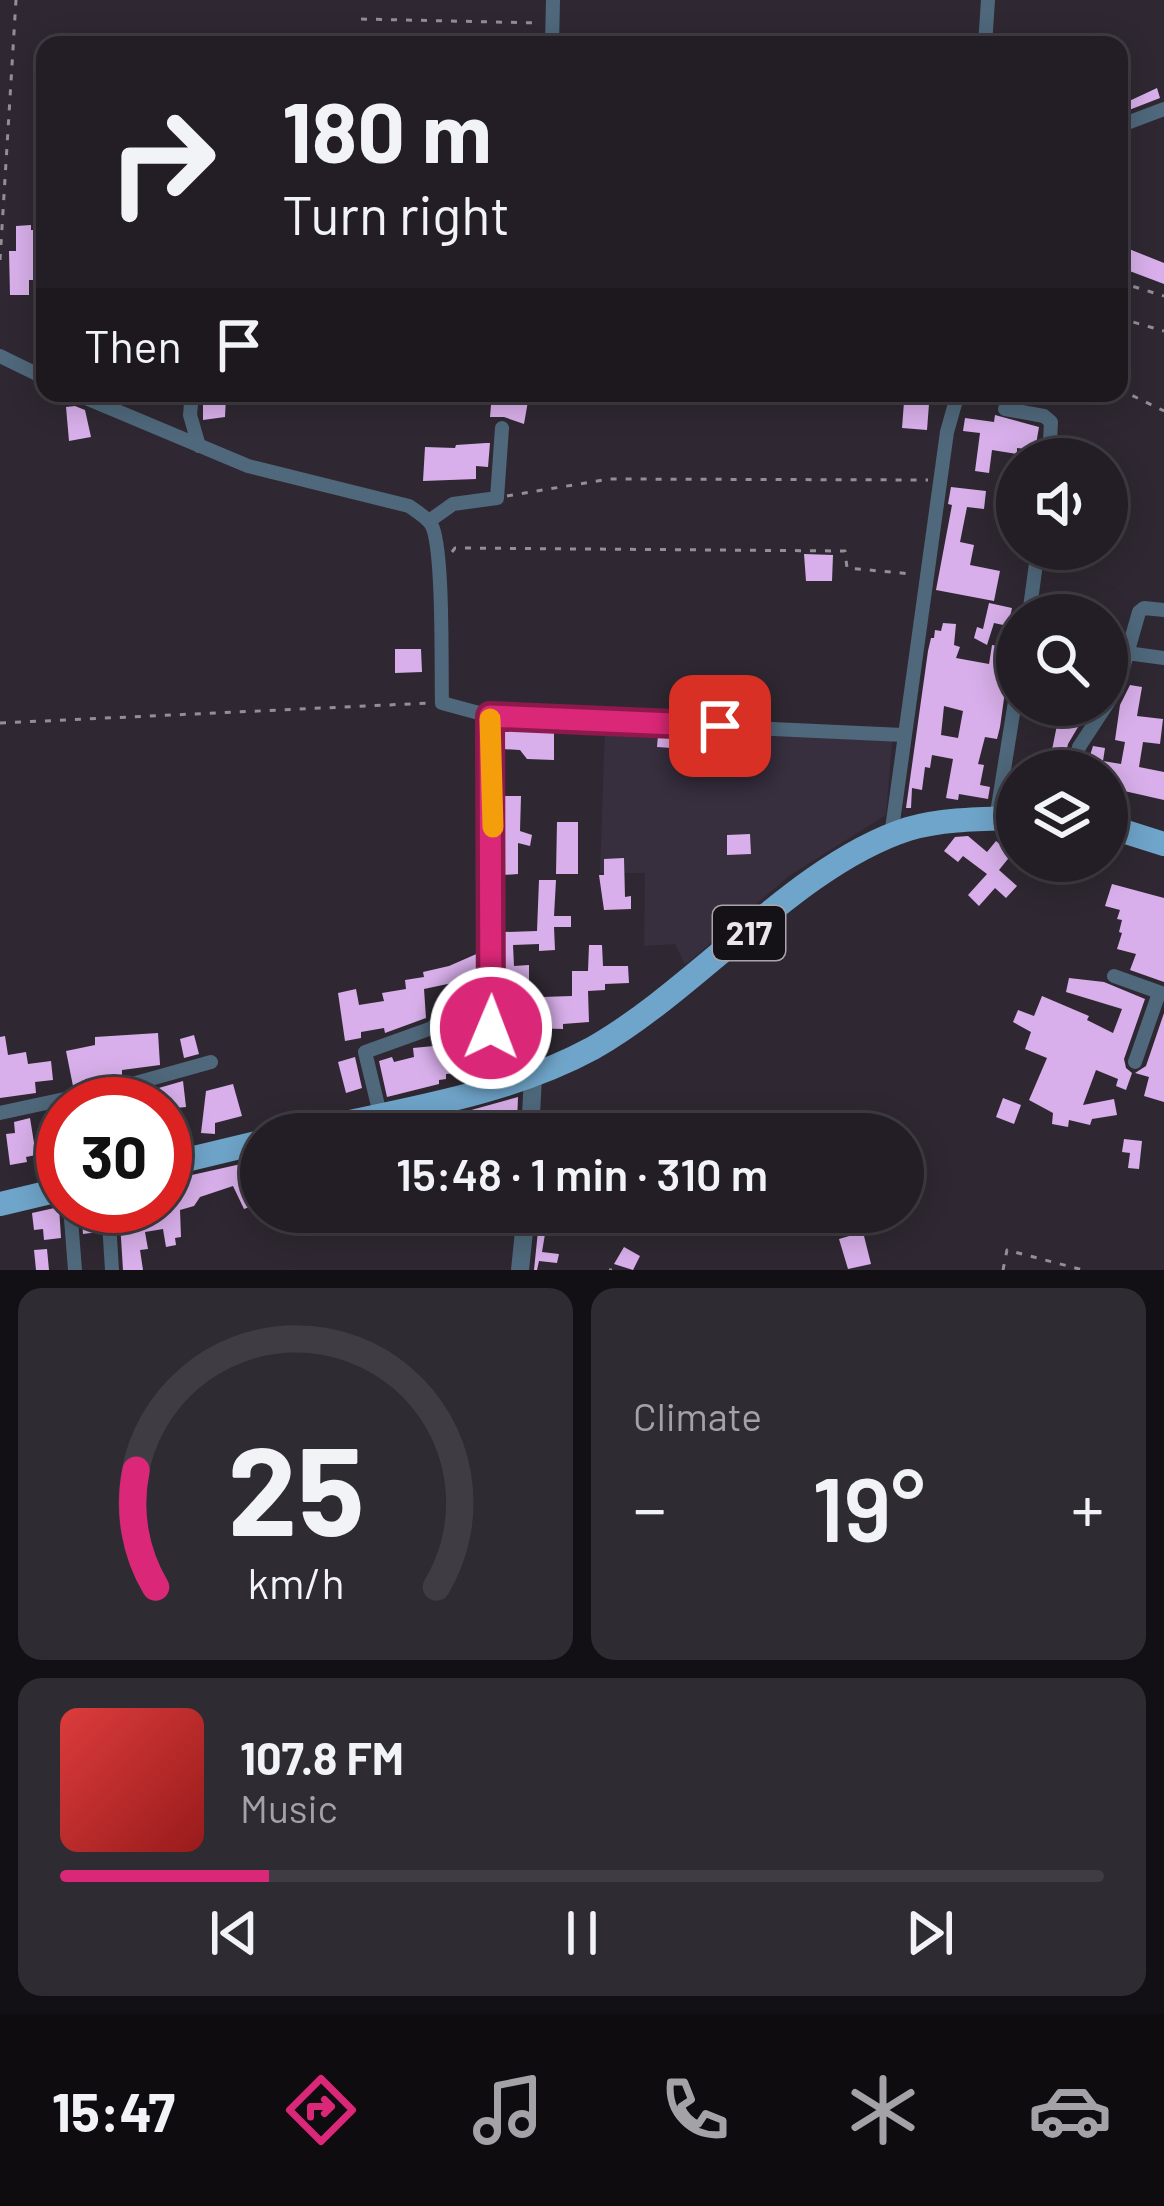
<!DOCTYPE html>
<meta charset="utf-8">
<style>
body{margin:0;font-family:Barlow,sans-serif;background:#2f2b32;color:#f1f3f6;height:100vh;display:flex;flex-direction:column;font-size:45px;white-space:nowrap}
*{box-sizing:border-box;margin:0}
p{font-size:39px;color:#a3a2a7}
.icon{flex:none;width:66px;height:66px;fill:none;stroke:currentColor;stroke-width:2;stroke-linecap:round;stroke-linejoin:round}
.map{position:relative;height:1270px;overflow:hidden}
.side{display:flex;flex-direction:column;gap:18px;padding:18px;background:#131015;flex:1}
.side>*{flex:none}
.hud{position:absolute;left:36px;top:36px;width:1092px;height:366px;border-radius:24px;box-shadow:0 6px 30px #0003,0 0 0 3px #403c43;background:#231e26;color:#f1f3f6;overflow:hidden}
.controls{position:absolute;left:996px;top:438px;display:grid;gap:24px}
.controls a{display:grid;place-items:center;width:132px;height:132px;border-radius:50%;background:#231e26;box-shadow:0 6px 30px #0003,0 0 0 3px #403c43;font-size:60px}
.speed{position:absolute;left:36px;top:1077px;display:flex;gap:24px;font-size:60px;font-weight:700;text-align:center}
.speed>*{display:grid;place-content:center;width:156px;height:156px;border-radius:50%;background:#231e26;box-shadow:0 6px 30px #0003,0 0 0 3px #403c43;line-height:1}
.speed .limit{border:18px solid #d22;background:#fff;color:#111}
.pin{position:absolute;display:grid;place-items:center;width:102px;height:102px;color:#fff;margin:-51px;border-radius:24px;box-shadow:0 6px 18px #0006}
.me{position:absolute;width:132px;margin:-66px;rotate:1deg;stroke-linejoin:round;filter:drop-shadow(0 0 9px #0008)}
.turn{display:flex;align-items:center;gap:42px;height:252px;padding:0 48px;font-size:54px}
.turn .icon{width:156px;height:156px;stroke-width:2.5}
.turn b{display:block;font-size:84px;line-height:102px}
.then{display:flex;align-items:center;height:114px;padding:0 48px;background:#0003;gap:24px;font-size:45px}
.big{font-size:90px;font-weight:600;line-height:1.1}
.side .card{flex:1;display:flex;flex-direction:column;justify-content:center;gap:18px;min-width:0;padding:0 42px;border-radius:24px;background:#2f2b32}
.side .dial{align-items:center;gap:0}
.dial svg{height:312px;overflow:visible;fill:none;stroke:#403c43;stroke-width:7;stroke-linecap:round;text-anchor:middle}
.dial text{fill:#f1f3f6;stroke:none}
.song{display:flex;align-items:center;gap:36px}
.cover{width:144px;height:144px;border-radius:18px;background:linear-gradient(135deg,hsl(0 70% 55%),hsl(0 70% 35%))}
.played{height:12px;border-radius:6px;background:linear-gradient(90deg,#db2777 20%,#403c43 20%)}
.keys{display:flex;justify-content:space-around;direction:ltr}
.heat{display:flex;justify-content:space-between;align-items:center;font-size:66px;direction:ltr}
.side .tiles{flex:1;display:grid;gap:18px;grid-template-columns:1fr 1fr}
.card:last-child{grid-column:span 2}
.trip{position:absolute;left:240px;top:1113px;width:684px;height:120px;border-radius:60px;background:#231e26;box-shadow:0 6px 30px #0003,0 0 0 3px #403c43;font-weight:600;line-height:120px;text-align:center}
.tabs{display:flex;height:192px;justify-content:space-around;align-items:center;background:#0e0c0f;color:#a3a2a7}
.tabs .icon{width:84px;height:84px}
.tabs .selected{color:#db2777}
.tabs b{font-size:54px;color:#f1f3f6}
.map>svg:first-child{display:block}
</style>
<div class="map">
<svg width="1164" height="1270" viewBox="0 0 1164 1270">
<rect width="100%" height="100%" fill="#2f2832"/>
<!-- industrial -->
<path fill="#372e3e" d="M605,725L892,741L886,815L789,876L685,965L675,944L644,946L645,873H600Z"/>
<!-- building -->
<path fill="#d8afea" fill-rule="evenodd" d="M1157,88L1160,98L1129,110L1127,102Z
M31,225V230H42L38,280H29V295H10L9,251H16V226Z
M1119,245L1164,263V284L1119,267Z
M492,393L528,401L524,424L504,417H490Z
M203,395L226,397L225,417L203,420Z
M904,402L929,404L927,430L902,428Z
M75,406L85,410L91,437L69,441L66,407Z
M995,415L1039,427L1035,450L1017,448V454L992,450L989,473L975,471L980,433L963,431L965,418L994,422Z
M1069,442L1099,446L1097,459H1066Z
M486,443H490L488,467L476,466V479L423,481L425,447L455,448L456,445Z
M951,487L986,491L984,509L967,507L960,542L974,545L970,565L1000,571L994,601L936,590L952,505L948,504Z
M804,554L833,555L832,581H806Z
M989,603L1012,608L1008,626L994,623L987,645L974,638L977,627L983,629Z
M943,623L956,624L954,645L960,647L956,658L989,664L992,645L1004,647L1000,676L1007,677L1000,727L997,739L985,737L978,764L984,765L980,785L990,787L988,799L959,794L958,800L946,798L953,759L932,755L930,768L925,767L922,790L912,788L911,808H906L928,651L931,638H934L935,630L941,631ZM944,706L963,711L958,738L941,735Z
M395,649H421L422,672L395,673Z
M1130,685L1142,687L1137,716L1163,719L1160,744L1143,742L1139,767L1164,772V800L1111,788L1114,771H1085L1093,746L1105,748L1103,761L1121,764L1125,742L1115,740L1120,705Z
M1061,705H1091L1068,744L1062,771H1025L1026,761L1049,765Z
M501,728L554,730V760L527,759L520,750L502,749Z
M658,735L687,736L686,749L657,747Z
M502,796H521L520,831L532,835L530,846L518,843V874L503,875Z
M557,822H578V874H556Z
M750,834L751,854L727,855V835Z
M968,836L987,852L996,841L1012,854L999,870L1017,886L1006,898L995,888L979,906L968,895L987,874L963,856L958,862L944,851L955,837Z
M624,858L625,897L631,896V909L604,910L599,875H604V859Z
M539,880H556L554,916H571V927H554L555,950L539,951V944L513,945L514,966L529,965V990H523L524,1011H543L542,997L572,996V971H588L589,945H602L603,966H628L629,983L605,984V990L588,991L589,1022L563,1024V1029L526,1028L528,1049L519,1050V1055L505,1056L504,932L537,931Z
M1112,884L1164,898V982L1130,970L1136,954L1117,949L1122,933L1119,932L1122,920L1117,919L1120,910L1105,906Z
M481,952L482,994L462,999L457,982L424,989L426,1018L385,1033L384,1028L361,1032V1038L345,1041L338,993L356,989L359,1005L384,1001L382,993L406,989L405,980L424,977L423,972L449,966Z
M1069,978L1104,982L1145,999L1124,1059L1126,1068L1132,1073L1126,1090L1116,1086L1118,1079L1096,1070L1083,1105L1114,1099L1117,1115L1092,1119L1090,1125L1069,1120L1068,1127L1052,1124L1053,1113L1029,1100L1047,1058L1025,1049L1031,1032L1013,1022L1018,1010L1034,1016L1042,996L1089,1016L1087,1020L1113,1033L1122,1009L1066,992Z
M1164,1013V1102L1144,1096L1149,1077L1135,1073L1146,1066Z
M482,1017V1062L472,1063V1072L446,1074V1079L439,1080V1084L387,1097L379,1061L392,1057L394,1062L414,1057L413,1048L444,1045L441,1035L447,1028Z
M158,1033L160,1065L122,1070V1075L85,1079L86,1083L73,1086L66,1051L95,1045V1037Z
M194,1035L199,1054L184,1058L180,1039Z
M5,1036L8,1055L26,1052L28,1064L51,1061L53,1080L35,1082L36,1093L0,1098V1037Z
M355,1057L362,1088L346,1093L338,1062Z
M183,1081L186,1107L165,1109V1104H125L124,1098Z
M233,1084L242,1116L215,1123V1134L201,1133L206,1091Z
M518,1097L517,1123L509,1122L510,1134H385Z
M1003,1098L1021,1105L1014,1124L996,1117Z
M30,1118L36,1155L26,1157L27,1162L10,1165L6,1134L15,1133L14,1122Z
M1124,1139L1142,1141L1139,1169L1128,1168L1130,1153L1122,1152Z
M241,1164L252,1195L258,1193L261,1203L244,1209L233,1186L200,1197L194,1206L180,1210L181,1237L175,1238L176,1245L166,1247L163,1229L145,1232L148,1249L140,1250L143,1270H123L119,1206H165V1181Z
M94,1206L98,1232L83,1234L81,1207Z
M59,1207L61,1238L44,1240L43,1229L34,1230L32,1213Z
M539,1221L547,1222L542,1252L559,1254L557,1263L539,1261L537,1270H534Z
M863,1232L871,1264L848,1269L839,1239Z
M624,1247L640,1256L633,1270L614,1264Z
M47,1249L49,1270H36L34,1250Z"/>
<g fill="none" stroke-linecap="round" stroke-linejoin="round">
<!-- path -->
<path stroke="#948e96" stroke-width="3" stroke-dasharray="6 9" stroke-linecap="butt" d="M361,19L539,23
M0,260L16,0
M1119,282L1164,296
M1119,318L1164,331
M1119,389L1164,411
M507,496L609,479L928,480
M452,552L455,548L845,551L847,568L912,574
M0,723L430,703
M609,1270H612
M1003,1270L1007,1250L1083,1270"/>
<!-- minor -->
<path stroke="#4f687b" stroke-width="14" d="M552,45L553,0
M985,45L988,0
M1119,126L1164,109
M0,356L45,378
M74,393L248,466L409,506C416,511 426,517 431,524C444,545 441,671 442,703L490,716L903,735
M192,393L190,415L199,446
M1005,409L1044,416L1051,422L1049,459
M429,521L453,504L497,498L502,428
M1029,615L1038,549
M1127,653L1164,658
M490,716L494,1087
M1073,771L1079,747L1117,689L1139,612L1144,608L1164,610
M996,819L1017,689
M891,836L947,432L958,393
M1114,976L1164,994
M1135,1062L1159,993
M0,1113L125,1086L211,1062
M380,1114L365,1052L432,1028L443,1016L491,1003
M70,1206L75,1270
M108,1206L112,1270"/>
<!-- tertiary -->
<path stroke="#4f687b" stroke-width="18" d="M530,1134L533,1076
M520,1270L526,1212"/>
<!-- primary -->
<path stroke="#6fa5ca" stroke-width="24" d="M1107,826L1164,844
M294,1134C393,1111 503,1097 593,1048C697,989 798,864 908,829C942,819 982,819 1017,818
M165,1165L261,1142
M0,1204L63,1189"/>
</g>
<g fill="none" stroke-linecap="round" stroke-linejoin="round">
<defs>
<path id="route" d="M491,1028L490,716L720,726"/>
</defs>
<!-- route casing -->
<use href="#route" stroke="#8e194d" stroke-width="30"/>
<!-- route -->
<use href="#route" stroke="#db2777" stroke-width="21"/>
<!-- slow -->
<path stroke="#f59e0b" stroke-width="21" d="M490,719L493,827"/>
</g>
<g text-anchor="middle" stroke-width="12" stroke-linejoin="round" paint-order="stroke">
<!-- shield labels -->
<rect fill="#151217" stroke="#a9a6ab" stroke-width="3" x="713" y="906" width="72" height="54" rx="9"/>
<g font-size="33" font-weight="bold" fill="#e9e5eb">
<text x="749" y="945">217</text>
</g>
</g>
</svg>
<div class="controls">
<a><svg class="icon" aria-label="sound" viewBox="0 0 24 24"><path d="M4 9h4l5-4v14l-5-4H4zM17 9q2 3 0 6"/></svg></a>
<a><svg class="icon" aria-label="search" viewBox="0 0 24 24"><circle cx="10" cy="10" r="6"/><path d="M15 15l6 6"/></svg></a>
<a><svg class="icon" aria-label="layers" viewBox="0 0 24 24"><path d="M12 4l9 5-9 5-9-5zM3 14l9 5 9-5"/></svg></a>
</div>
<div class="speed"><div class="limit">30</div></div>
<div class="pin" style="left:720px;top:726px;background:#d93025"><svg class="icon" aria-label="arrive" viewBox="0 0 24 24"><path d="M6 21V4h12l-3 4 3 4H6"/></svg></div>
<svg class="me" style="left:491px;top:1028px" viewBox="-20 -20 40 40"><circle r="17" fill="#db2777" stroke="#fff" stroke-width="3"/><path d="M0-11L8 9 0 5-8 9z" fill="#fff"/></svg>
<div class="trip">15:48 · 1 min · 310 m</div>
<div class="hud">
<div class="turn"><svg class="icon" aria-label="right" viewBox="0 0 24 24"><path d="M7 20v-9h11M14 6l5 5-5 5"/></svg><div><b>180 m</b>Turn right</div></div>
<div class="then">Then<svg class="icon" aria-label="arrive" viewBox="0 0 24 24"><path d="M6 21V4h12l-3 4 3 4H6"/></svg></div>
</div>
</div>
<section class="side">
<div class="tiles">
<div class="card dial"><svg viewBox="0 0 100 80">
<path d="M14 69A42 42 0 1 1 86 69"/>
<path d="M14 69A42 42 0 0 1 9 39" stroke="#db2777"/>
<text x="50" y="56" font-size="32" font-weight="700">25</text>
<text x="50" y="72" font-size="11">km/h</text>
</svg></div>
<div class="card"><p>Climate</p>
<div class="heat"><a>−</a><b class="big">19°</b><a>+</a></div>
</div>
<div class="card">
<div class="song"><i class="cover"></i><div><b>107.8 FM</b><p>Music</p></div></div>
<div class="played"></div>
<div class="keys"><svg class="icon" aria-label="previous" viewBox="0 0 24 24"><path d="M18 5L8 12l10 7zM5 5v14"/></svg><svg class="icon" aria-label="pause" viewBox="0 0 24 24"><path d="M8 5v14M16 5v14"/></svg><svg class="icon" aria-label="next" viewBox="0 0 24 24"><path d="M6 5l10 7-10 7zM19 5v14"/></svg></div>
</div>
</div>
</section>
<nav class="tabs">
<b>15:47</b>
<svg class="icon selected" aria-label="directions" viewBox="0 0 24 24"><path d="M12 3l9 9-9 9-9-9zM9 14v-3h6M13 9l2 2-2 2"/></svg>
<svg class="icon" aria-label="music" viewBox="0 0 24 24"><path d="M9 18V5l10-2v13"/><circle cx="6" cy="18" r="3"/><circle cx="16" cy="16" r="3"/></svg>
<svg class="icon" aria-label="phone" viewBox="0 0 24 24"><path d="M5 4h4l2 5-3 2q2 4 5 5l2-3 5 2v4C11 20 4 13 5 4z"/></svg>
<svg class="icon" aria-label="climate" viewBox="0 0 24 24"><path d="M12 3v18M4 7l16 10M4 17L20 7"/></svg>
<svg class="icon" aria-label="car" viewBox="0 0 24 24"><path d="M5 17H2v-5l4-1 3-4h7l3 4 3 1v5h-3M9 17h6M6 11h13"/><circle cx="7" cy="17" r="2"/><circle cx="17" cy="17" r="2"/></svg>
</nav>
